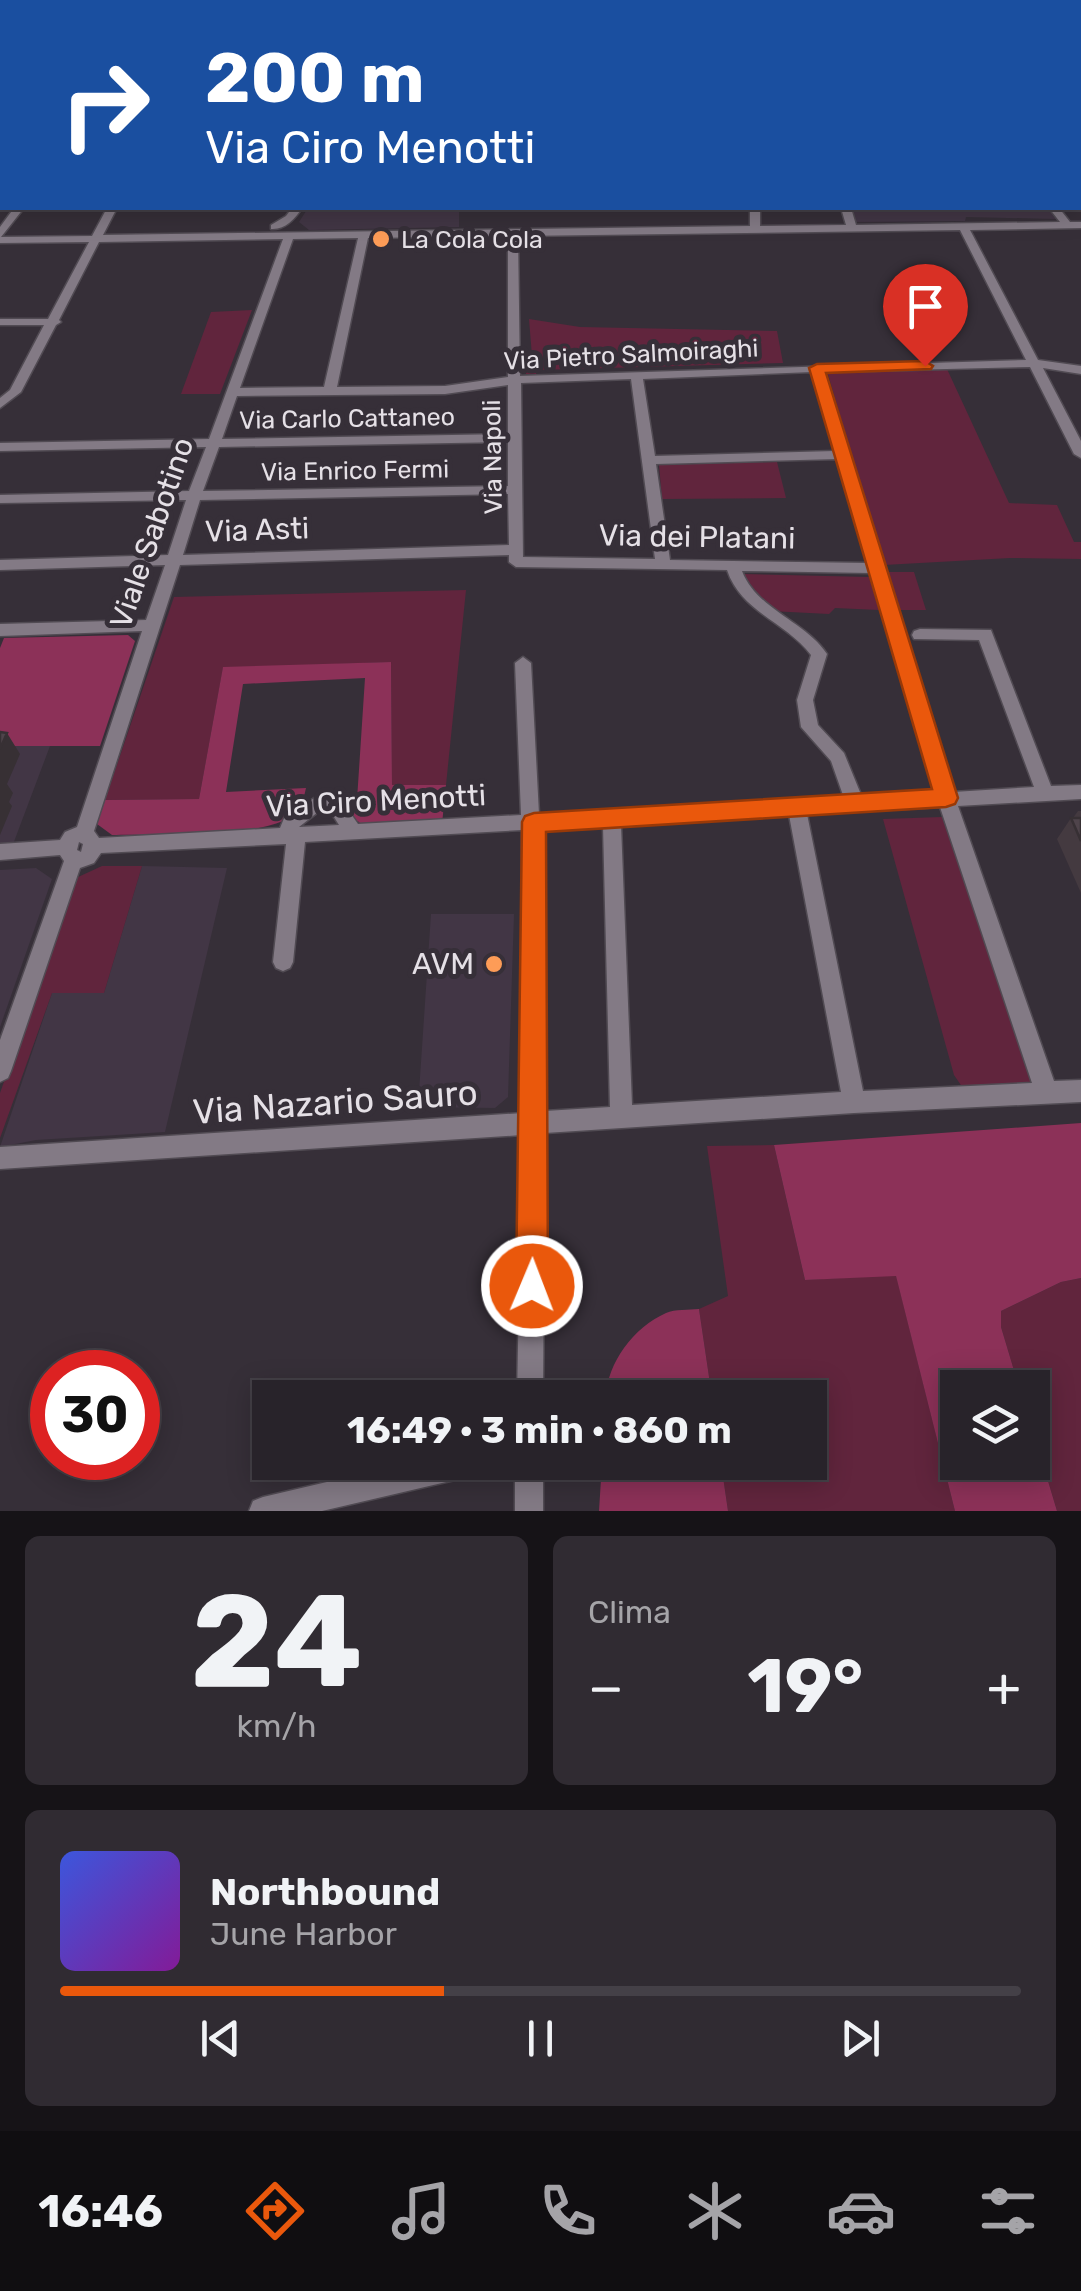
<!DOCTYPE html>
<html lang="it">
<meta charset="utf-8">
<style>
body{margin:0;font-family:Rubik,sans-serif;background:#302b32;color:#f1f3f6;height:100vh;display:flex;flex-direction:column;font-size:38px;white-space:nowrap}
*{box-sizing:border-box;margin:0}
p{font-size:32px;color:#a5a4a8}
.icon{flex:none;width:55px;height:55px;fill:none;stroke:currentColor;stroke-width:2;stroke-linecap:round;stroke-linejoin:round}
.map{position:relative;height:1511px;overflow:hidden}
.sheet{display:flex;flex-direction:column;gap:25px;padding:25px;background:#161317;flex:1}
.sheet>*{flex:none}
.banner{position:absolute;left:0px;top:0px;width:1082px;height:210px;box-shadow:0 5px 25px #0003,0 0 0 2px #444047;background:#1a4fa0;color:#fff;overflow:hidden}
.fabs{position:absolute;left:940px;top:1370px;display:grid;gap:20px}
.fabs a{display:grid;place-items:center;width:110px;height:110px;border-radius:0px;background:#28232a;box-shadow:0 5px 25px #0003,0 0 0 2px #444047;font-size:50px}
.speed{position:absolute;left:30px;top:1350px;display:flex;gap:20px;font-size:50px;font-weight:700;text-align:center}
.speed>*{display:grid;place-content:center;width:130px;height:130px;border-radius:50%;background:#28232a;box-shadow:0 5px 25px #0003,0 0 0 2px #444047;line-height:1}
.speed .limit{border:15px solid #d22;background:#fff;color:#111}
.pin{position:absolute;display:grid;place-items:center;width:85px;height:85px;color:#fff;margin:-102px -42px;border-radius:50% 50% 50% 0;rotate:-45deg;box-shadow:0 0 10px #0007}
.pin .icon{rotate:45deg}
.me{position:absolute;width:110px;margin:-55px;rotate:1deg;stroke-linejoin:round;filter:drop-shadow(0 0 8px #0008)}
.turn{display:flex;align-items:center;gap:35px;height:210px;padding:0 40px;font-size:45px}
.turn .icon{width:130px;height:130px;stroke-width:2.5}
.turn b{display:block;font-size:70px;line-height:85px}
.big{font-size:75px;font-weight:700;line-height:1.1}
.sheet .card{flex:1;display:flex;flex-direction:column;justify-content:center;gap:15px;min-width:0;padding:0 35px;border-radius:15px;background:#302b32}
.sheet .dial{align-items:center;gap:0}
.dial b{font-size:130px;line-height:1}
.song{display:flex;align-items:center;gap:30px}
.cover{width:120px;height:120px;border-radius:15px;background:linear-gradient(135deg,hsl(230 70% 55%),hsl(290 70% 35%))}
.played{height:10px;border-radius:5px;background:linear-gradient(90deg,#ea580c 40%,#444047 40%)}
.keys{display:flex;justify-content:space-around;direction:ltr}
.heat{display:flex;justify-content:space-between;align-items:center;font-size:55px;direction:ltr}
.sheet .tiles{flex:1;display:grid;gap:25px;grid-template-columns:1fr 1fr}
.card:last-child{grid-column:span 2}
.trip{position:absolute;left:252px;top:1380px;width:575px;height:100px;border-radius:0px;background:#28232a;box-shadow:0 5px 25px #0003,0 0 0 2px #444047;font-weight:700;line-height:100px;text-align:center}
.dock{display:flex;height:160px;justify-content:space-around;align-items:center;background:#100e11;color:#a5a4a8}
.dock .icon{width:70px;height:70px}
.dock .current{color:#ea580c}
.dock b{font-size:45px;color:#f1f3f6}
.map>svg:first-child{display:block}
</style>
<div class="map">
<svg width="1081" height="1511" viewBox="0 0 1081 1511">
<rect width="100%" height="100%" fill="#362f38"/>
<!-- built -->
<path fill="#423645" d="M308,208H459V227L309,230L299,222Z
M851,208H1047L1056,219L966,217L965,221L855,222Z
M0,746H50L12,847H1L0,842Z
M142,866L227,868L165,1132L36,1140L0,1147L52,993H104Z
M36,868L52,879L0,1027V870Z
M431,914H514L508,1097L495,1108L418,1107Z"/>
<!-- green -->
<path fill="#61253d" d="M252,310L220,394H181L211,312Z
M529,319L580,327L777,331L783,363L537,370L536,374H526L524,357L532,356Z
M947,369L1009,503L1057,505L1074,542H1081V559L1010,558L884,565L827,371Z
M777,462L786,498L662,499L659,465Z
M886,572H914L926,610H897Z
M743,574L869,577L879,610L835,608L829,614L770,611Z
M466,590L446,785L392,786L391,662L223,668L199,799L105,800L174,597Z
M942,817L1036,1091L967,1094L954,1075L883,819Z
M102,866H142L104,993H52L0,1138V1093L76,878Z
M774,1145L805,1280L896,1275L955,1511H728L721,1463L810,1462V1398L712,1397L699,1309L728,1296L707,1146Z
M1081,1278V1511H1057L1033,1431L1032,1388L1019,1387L1001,1327V1311L1061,1282Z"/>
<!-- forest -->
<path fill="#8c3158" d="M128,635L135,641L100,746H0V648L4,638Z
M391,662L392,785H446L442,824L364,829L359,822L327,803V800H357L365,678L243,684L226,792L306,788L303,801H312C278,844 164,833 112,835L97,824L105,800L199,799L223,667Z
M1081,1123V1278L1061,1282L1001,1311V1327L1019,1387L958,1388V1462H1032L1033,1431L1057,1511H955L896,1276L805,1280L774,1145Z
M699,1309L712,1397H606C607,1363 634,1327 666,1313C675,1309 689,1310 699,1309Z
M602,1463H721L728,1511H599Z"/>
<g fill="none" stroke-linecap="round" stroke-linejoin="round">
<defs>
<path id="minor" d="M902,0H910L912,2H904Z
M952,0H960L962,2H954Z
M1027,0H1035L1037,2H1029Z
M1080,9H1081V13H1080Z
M0,26H2V30H0Z
M1080,35H1081V39H1080Z
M1080,63H1081V68H1080Z
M1080,94H1081V100H1080Z
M0,115H2V121H0Z
M0,161H2V167H0Z
M0,195H2V201H0Z
M14,208H24L1,237L92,236L107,208H117L103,235L750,226V208H760V226L846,225L841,208H851L856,225L1060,222L1049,208H1059L1070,222H1081V228L970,230L1038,360L1081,366V374L1043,368L1081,441V458L1074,454L1030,367L824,372L953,792L1034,787L979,640L914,639L912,635L914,631L920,629L991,630L1051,786L1081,785V799L958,806L1054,1081L1081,1080V1102L854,1113L545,1133L543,1398H517L522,1135L0,1169V1147L523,1113L522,830L305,842L293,962L290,968L283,971L276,968L273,962L286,844L101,853L94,863L80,868L11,1071L8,1078L0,1082V1040L64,861L60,855L0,860V844L60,840L65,832L77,827L142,631L0,636V624L146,620L165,565L0,570V560L168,555L186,500L0,503V495L189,491L206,447L0,451V443L209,439L283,239L99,242L59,320L61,322L56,325L21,392L0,408V398L10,390L44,325H0V319H48L89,242L0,243V227ZM960,230L1026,360L520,376L518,236ZM508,236V377L445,386L337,387L368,238ZM358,238L324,387L240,388L293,239ZM812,372L835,451L655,456L643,379ZM631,379L655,559L523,557L521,383ZM508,385V434L222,439L237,396L445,394ZM508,442V486L203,491L219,447ZM838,459L868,563L670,560L656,464ZM508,494L509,545L183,555L200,500ZM509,555V562L516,567L727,570C741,612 786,622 811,655L797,700L801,727L831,761L844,798L539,814L531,663L523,657L515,663L521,815L358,824L346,807L316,797L285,816L280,828L99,838L94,831L180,565ZM742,571L871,573L935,793L862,797L844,753L818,725L813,700L827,654C805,621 756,609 742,571ZM940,807L1032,1083L863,1091L807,814ZM318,812L334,817L339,825L299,827ZM789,815L841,1092L632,1105L621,825ZM603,826L610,1107L545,1111L540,829ZM79,842L83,844L81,852L77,850Z
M292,208H302C295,219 285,230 271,229V225L286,216Z
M412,1462H485L482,1472L472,1476L322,1511H249L253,1501L263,1497Z
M515,1462H543V1511H515Z"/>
</defs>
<!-- minor casing -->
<use href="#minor" stroke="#514b53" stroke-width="3"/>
<!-- minor -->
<use href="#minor" fill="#837a85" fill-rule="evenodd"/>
</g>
<!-- wall -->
<path fill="#443a40" d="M1078,811H1081V893L1057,839L1071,818H1073Z"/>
<!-- shaded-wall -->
<path fill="#373034" d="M7,733L20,754L7,784L13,793L9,802L12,806L0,835V749Z"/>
<!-- building -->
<path fill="#4f444b" stroke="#373034" stroke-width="2.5" d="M0,732L7,733L0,749Z
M1071,818H1081V841Z"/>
<!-- route -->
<path fill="#ea580c" stroke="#983908" stroke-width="2.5" d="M925,361L933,366L931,369L826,373L958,798L955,804L946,807L546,832L548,1286L543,1297L532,1302L521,1297L516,1286L522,822L525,816L534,813L932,789L809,368L817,364Z"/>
<!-- markers -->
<g fill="#fd9c57" stroke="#362f38" stroke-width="4">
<circle cx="381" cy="239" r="10"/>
<circle cx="494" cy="964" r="10"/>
</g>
<g text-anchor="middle" stroke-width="10" stroke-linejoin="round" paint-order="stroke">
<!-- far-poi labels -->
<g font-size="25" fill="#e5e0e6" stroke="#362f38" text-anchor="start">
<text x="401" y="248">La Cola Cola</text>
</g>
<!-- far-street labels -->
<g font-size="25" fill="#e5e0e6" stroke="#362f38">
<text transform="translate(631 354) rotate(-3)" y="9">Via Pietro Salmoiraghi</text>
<text transform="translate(347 418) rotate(-1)" y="9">Via Carlo Cattaneo</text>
<text transform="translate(492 457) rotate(-91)" y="9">Via Napoli</text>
<text transform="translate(355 470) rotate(-1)" y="9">Via Enrico Fermi</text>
</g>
<!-- street labels -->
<g font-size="30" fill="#e5e0e6" stroke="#362f38">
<text transform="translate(257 530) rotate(-2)" y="10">Via Asti</text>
<text transform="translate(152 533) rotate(-71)" y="10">Viale Sabotino</text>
<text transform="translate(697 537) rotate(1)" y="10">Via dei Platani</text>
<text transform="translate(376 801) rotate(-3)" y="10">Via Ciro Menotti</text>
</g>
<!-- poi labels -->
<g font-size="30" fill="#e5e0e6" stroke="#362f38" text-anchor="end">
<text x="474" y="974">AVM</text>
</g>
<!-- near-street labels -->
<g font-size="35" fill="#e5e0e6" stroke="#362f38">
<text transform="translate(335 1102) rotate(-4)" y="12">Via Nazario Sauro</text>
</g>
</g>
</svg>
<div class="fabs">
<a><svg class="icon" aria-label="layers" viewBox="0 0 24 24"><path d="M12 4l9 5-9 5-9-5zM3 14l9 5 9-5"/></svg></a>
</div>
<div class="speed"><div class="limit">30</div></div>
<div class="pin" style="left:925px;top:366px;background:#d93025"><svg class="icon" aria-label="arrive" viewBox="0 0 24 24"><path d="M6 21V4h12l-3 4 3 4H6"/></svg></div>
<svg class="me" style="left:532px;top:1286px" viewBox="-20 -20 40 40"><circle r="17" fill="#ea580c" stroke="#fff" stroke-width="3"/><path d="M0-11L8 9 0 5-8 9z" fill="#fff"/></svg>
<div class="trip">16:49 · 3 min · 860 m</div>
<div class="banner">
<div class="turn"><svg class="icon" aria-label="right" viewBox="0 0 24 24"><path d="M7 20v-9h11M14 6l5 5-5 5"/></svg><div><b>200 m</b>Via Ciro Menotti</div></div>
</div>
</div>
<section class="sheet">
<div class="tiles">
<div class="card dial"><b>24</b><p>km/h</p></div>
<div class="card"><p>Clima</p>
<div class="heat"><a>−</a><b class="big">19°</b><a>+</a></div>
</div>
<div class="card">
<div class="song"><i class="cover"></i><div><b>Northbound</b><p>June Harbor</p></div></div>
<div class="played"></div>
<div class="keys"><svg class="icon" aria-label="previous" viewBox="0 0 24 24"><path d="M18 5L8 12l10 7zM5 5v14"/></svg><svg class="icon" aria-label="pause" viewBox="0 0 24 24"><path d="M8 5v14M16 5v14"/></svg><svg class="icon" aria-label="next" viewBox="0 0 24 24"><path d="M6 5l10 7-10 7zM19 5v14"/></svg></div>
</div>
</div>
</section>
<nav class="dock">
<b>16:46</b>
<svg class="icon current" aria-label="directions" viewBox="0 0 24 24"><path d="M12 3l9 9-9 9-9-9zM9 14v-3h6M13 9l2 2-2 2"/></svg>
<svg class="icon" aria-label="music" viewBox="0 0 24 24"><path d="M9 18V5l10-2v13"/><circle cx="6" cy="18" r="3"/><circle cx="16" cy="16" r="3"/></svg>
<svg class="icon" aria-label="phone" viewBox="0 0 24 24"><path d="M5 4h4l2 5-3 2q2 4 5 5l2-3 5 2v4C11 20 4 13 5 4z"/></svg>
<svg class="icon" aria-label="climate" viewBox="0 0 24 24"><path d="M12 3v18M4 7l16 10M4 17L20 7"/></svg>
<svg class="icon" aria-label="car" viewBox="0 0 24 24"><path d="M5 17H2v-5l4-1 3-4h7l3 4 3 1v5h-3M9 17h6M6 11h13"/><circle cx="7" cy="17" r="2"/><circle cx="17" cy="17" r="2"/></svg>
<svg class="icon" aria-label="filters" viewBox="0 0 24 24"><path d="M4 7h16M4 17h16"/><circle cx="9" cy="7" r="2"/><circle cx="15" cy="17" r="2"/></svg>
</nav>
